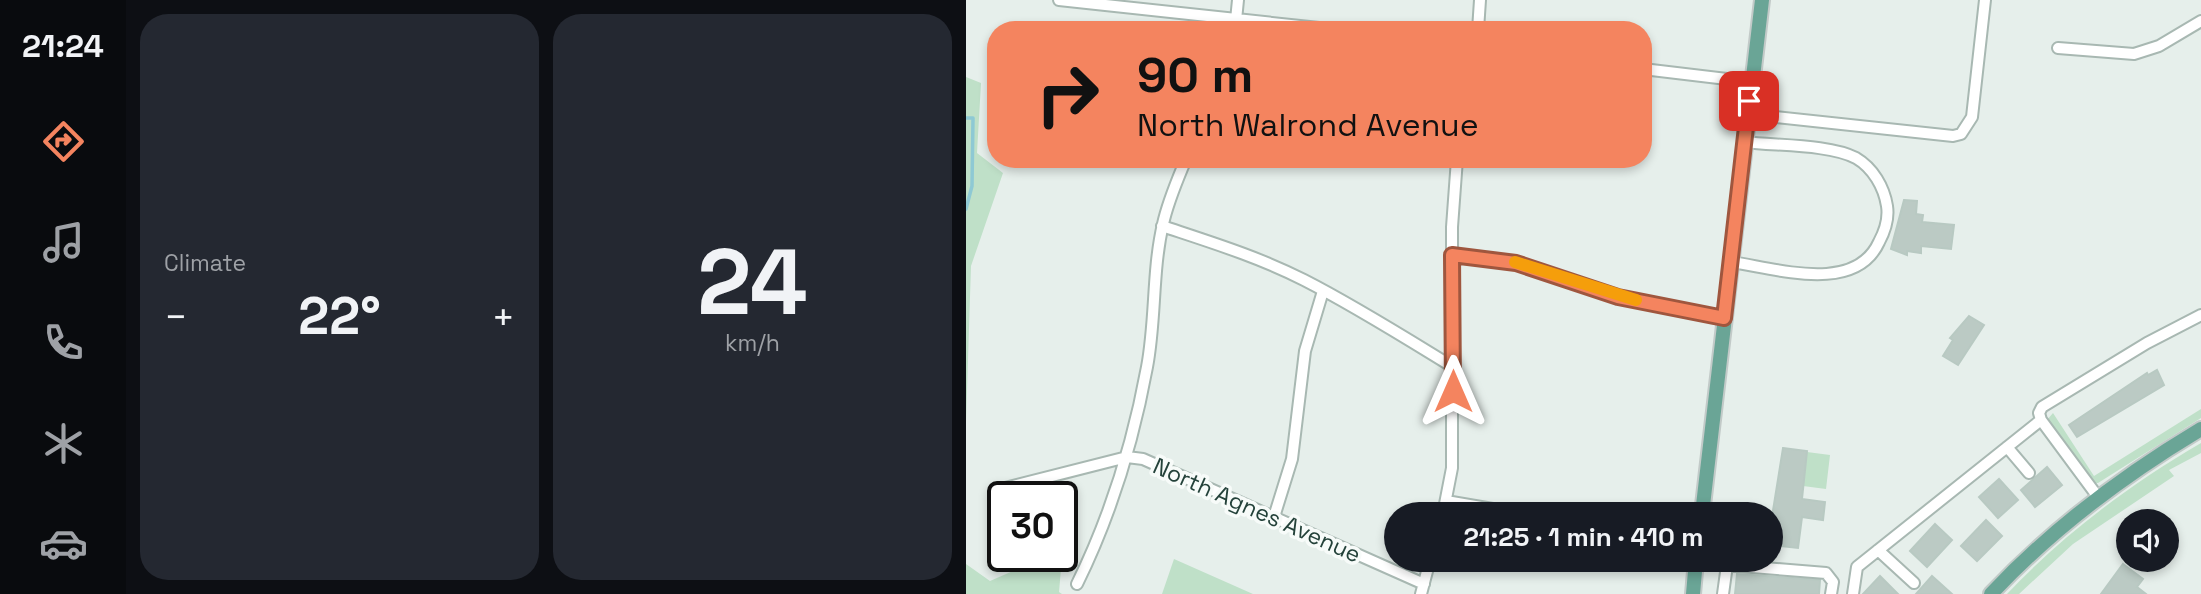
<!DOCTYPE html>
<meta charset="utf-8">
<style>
body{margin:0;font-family:"Space Grotesk",sans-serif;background:#242831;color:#f1f3f6;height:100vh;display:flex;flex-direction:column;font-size:26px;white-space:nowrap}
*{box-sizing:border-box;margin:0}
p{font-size:23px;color:#9ea1a6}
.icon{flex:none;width:38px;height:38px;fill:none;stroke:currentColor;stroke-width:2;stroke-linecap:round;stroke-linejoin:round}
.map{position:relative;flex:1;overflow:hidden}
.sheet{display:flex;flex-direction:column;gap:14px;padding:14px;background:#0d0f14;width:840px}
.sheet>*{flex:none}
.guide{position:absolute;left:21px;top:21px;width:665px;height:147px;border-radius:28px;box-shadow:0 4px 10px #0003;background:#f4845f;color:#111;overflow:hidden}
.buttons{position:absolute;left:1150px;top:509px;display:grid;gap:14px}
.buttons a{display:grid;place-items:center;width:63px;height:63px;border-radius:50%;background:#171b24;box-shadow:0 4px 10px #0003;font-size:35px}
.speed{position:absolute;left:21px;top:481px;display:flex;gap:14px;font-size:35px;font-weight:700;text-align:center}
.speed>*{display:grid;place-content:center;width:91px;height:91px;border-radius:50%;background:#171b24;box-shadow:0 4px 10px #0003;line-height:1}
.speed .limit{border:4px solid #111;border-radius:10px;background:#fff;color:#111}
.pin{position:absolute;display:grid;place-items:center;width:60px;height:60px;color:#fff;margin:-30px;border-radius:14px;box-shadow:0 4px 10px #0006}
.me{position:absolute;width:77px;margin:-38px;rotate:0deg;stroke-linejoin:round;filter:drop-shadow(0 0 5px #0008)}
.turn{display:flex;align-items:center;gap:24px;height:147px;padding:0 35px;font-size:32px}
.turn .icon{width:91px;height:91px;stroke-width:2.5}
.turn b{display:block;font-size:49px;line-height:60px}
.big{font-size:52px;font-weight:600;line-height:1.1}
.sheet .widget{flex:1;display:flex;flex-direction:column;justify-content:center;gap:10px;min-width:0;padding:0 24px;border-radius:28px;background:#242831}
.sheet .dial{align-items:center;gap:0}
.dial b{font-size:91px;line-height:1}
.heat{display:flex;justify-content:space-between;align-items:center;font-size:38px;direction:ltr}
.sheet .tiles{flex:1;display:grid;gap:14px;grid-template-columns:repeat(2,1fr)}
.trip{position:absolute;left:418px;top:502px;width:399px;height:70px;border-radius:35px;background:#171b24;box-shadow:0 4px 10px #0003;font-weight:600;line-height:70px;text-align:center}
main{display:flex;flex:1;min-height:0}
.dock{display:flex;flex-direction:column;width:126px;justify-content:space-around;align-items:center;background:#090b0e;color:#9ea1a6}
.dock .icon{width:49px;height:49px}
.dock .current{color:#f4845f}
.dock b{font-size:32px;color:#f1f3f6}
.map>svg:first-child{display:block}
</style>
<main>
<nav class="dock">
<b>21:24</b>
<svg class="icon current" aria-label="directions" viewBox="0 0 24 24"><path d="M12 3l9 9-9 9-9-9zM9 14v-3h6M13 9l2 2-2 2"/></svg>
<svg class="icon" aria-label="music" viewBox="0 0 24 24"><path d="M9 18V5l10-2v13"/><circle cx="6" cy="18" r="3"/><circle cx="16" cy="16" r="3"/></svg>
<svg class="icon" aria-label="phone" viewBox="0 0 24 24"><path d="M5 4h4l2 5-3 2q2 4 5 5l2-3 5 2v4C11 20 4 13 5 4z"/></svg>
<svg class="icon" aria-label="climate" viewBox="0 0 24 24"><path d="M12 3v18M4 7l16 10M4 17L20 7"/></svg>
<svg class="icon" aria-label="car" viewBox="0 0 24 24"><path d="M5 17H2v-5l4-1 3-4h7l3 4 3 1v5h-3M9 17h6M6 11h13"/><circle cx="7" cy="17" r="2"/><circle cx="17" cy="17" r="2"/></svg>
</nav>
<section class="sheet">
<div class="tiles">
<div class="widget"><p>Climate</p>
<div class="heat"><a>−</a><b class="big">22°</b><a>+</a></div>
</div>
<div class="widget dial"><b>24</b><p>km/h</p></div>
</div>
</section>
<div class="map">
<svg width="1235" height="594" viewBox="0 0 1235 594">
<rect width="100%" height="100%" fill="#e6efeb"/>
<!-- green -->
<path fill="#bfe0c8" d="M0,77L15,83L11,153L37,173L5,266L0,422Z
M1235,409V418L1132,483H1128L1081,420L1087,413L1128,476Z
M1235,443V453L1203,470L1208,476L1107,544L1053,594H1041C1098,534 1163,485 1235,443Z
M841,452L864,455L860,489L837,486Z
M81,556L96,557L93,592L96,594H0V564L24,581Z
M208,559L287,594H196Z"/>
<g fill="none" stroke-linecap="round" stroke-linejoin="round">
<!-- stream -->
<path stroke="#8ec9d4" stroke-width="3.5" d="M0,118H7L6,186L0,209"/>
</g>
<!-- building -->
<path fill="#bbcac4" stroke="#b8c9c2" stroke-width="2" d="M938,200L951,201L950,214L957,215L956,222L988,225L985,249L955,246V253L941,251V255L925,249Z
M1003,316L1018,325L992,365L977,356L987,340L984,338Z
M1191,370L1198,385L1111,437L1103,425L1181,373L1182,375Z
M817,448L841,451L836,499L859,502L857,520L836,517L832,548L806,545L808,523H805Z
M1081,467L1096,485L1069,507L1055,490Z
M1033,479L1052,500L1032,518L1013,497Z
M1020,520L1036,536L1011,561L995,546Z
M969,524L986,540L961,567L944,551Z
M1157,564L1177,579L1171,587L1180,594H1135Z
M771,574L854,580L853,594H769Z
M914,576L932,594H897Z
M966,576L986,594H950Z"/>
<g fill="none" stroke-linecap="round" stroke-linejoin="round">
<defs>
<path id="minor" d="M93,0L372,30
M269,30L272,0
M512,30L514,0
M1092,48L1168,54L1193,46L1235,21
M677,69L786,82
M782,114L987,136L995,134L1006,117L1019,0
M196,226C244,242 293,257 338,280C389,306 438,337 487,367
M486,255L550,263L652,297L758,318
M765,262C809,268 889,295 913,242C919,231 923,219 921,206C918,187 907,168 890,158C863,144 810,146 779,142
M1041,447L1063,473
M31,490L161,457L177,459L458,584
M1132,497L1075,420L1073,413L1076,407L1181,343L1235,315
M480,501L556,514
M477,514L486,468V227L491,159
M308,517L326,459L339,351L357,291
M912,550L948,583
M111,584C145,515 167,443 181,367C190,320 186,271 197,224C202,201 211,181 220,159
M455,594L464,560
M757,594L761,565L860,573L867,582L865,594
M887,594L891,567L1075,420"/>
<path id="major" d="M736,514L796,0
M727,594L730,560
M1025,594C1086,529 1158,475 1235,429"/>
</defs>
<!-- minor casing -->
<use href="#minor" stroke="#a8b8b2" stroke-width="14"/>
<!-- major casing -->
<use href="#major" stroke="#c2cac8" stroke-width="18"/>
<!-- minor -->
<use href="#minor" stroke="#fff" stroke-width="10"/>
<!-- major -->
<use href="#major" stroke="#6aa596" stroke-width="14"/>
</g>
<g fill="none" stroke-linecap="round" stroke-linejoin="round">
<defs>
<path id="route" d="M487,391L486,255L550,263L652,297L758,318L783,101"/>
</defs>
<!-- route casing -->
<use href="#route" stroke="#9f563e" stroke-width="18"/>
<!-- route -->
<use href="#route" stroke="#f4845f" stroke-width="12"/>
<!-- slow -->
<path stroke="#f59e0b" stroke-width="12" d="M549,262L670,300"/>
</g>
<g text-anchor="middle" stroke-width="7" stroke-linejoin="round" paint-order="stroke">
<!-- street labels -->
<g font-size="23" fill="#24423a" stroke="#f7fbf9">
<text transform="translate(291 510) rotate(24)" y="8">North Agnes Avenue</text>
</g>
</g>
</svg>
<div class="buttons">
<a><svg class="icon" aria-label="sound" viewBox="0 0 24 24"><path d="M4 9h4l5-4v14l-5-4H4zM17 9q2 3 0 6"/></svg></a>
</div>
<div class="speed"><div class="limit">30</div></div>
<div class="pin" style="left:783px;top:101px;background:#d93025"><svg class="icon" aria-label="arrive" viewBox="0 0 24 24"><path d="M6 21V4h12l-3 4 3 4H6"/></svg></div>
<svg class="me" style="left:487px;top:391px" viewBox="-20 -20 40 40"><path d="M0-17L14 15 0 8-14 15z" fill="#f4845f" stroke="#fff" stroke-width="4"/></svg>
<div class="trip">21:25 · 1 min · 410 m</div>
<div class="guide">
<div class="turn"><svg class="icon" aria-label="right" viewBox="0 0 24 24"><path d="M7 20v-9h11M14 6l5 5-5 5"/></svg><div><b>90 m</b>North Walrond Avenue</div></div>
</div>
</div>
</main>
